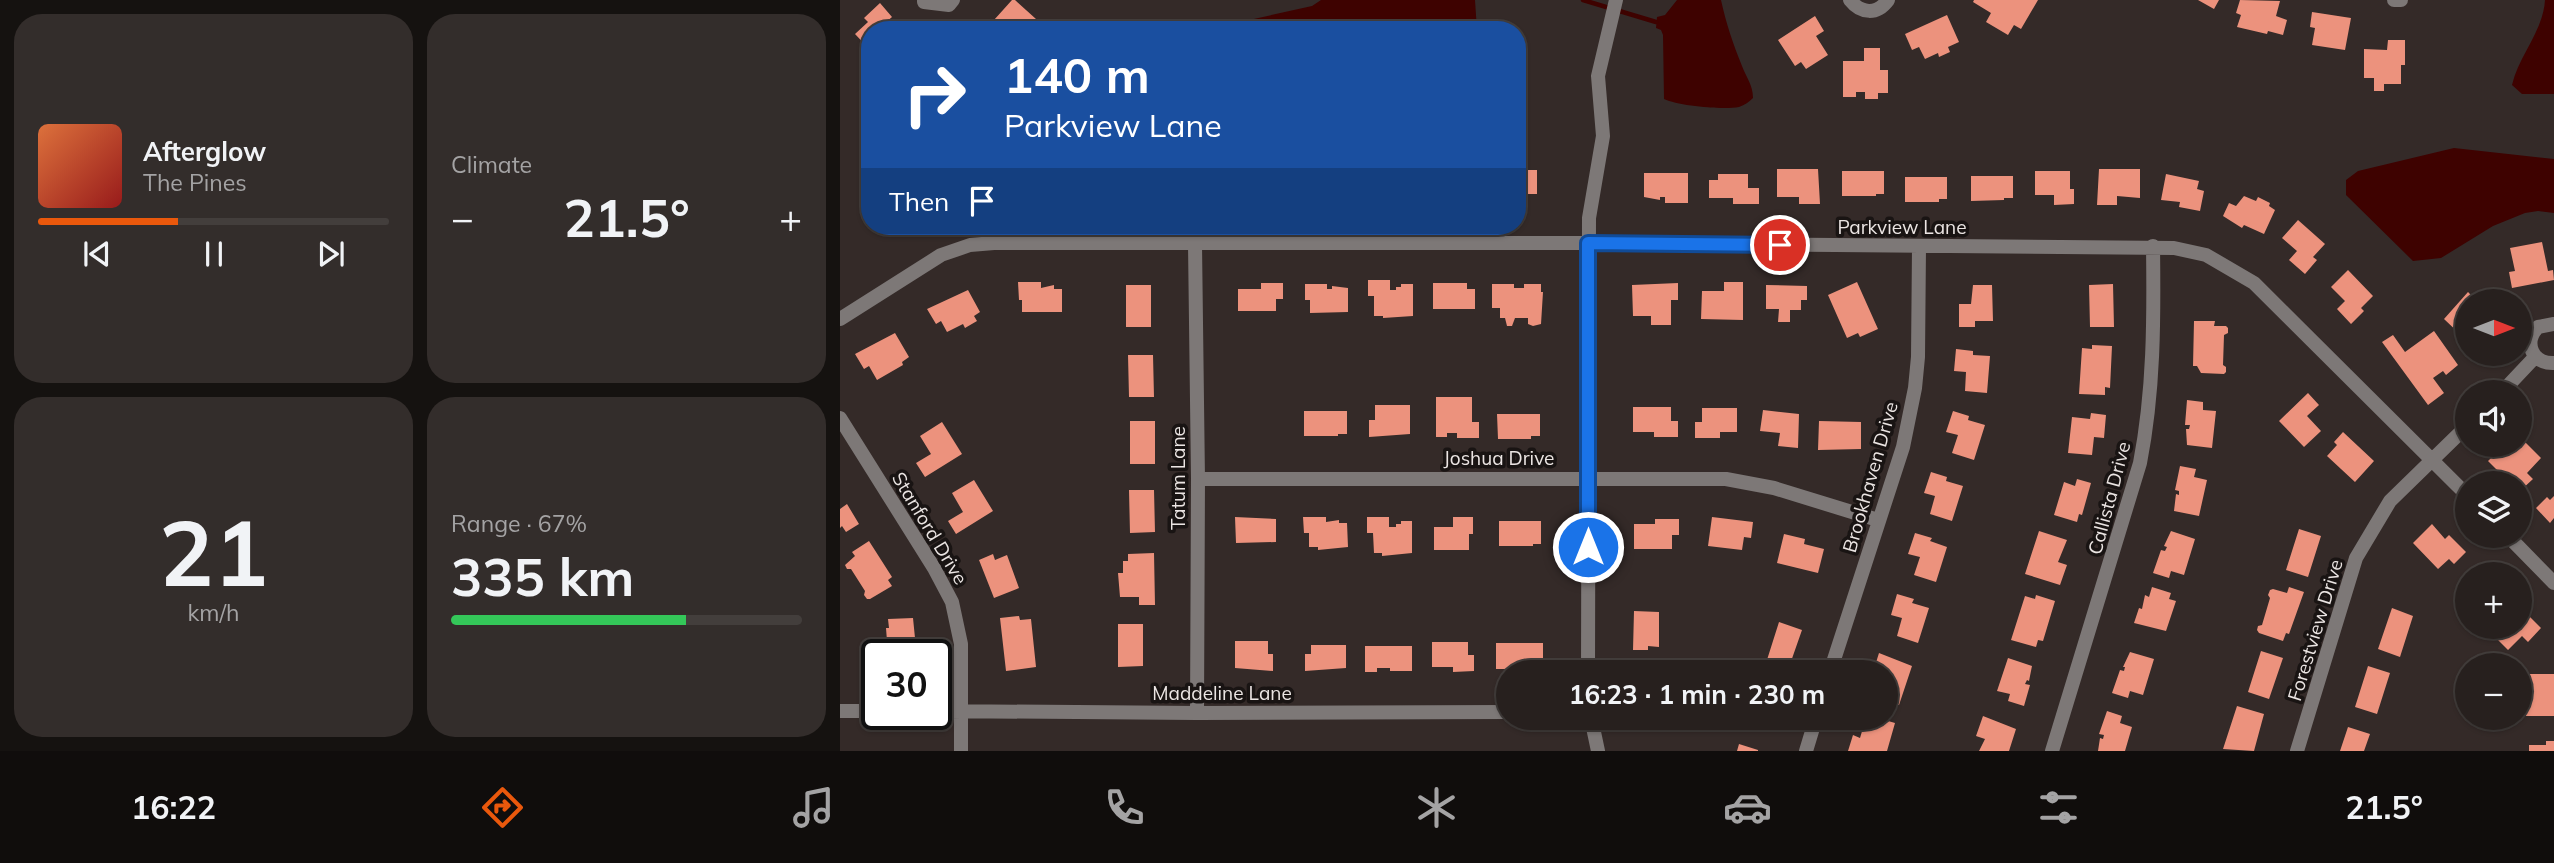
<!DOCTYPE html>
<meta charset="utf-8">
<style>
body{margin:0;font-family:Mulish,sans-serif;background:#332d2b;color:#f1f3f6;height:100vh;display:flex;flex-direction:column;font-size:26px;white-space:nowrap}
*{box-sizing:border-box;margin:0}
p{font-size:23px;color:#a4a3a4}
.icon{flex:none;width:38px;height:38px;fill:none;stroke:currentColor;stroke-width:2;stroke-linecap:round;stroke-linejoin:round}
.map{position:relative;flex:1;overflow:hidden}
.details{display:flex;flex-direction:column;gap:14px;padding:14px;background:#151210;width:840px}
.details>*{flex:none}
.hud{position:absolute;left:21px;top:21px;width:665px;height:214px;border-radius:28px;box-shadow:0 2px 5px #0004,0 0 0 2px #433e3c;background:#1a4fa0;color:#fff;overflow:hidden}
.needle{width:46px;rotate:90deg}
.tools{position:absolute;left:1615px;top:289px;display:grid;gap:14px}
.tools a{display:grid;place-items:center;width:77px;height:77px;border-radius:50%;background:#27201e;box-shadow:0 2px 5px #0004,0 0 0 2px #433e3c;font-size:35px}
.speed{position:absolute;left:21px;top:639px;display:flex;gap:14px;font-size:35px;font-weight:700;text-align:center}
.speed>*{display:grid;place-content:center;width:91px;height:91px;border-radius:50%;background:#27201e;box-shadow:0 2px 5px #0004,0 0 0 2px #433e3c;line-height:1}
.speed .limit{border:4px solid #111;border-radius:10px;background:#fff;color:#111}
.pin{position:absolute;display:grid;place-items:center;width:60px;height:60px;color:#fff;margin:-30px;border:4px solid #fff;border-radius:50%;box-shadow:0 2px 7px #0007}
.me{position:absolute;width:77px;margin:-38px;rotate:0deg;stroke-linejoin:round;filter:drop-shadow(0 0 5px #0008)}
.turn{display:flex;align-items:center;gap:24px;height:147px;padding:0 28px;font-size:32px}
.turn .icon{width:91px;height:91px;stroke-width:2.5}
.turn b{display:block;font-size:49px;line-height:60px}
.then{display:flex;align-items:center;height:66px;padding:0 28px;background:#0003;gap:14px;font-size:26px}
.big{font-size:52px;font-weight:700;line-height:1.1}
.details .widget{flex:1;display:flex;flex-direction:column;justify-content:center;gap:10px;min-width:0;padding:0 24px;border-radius:28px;background:#332d2b}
.details .dial{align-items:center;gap:0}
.dial b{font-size:91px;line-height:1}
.song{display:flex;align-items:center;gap:21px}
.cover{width:84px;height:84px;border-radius:10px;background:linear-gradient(135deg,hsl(20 70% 55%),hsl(0 70% 35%))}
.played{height:7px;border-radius:4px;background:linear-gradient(90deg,#ea580c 40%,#433e3c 40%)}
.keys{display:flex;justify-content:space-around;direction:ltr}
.heat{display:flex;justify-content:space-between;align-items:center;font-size:38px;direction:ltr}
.charge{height:10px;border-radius:5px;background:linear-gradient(90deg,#34c759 67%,#433e3c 0)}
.details .tiles{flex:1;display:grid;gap:14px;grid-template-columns:repeat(2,1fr)}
.trip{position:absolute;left:656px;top:660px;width:402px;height:70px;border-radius:35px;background:#27201e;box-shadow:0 2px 5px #0004,0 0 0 2px #433e3c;font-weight:700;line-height:70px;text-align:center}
.tab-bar{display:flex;height:112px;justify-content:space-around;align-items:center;background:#100d0c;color:#a4a3a4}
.tab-bar .icon{width:49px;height:49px}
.tab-bar .current{color:#ea580c}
.tab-bar b{font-size:32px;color:#f1f3f6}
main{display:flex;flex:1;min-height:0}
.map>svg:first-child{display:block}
</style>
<main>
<section class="details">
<div class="tiles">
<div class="widget">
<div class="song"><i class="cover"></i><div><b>Afterglow</b><p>The Pines</p></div></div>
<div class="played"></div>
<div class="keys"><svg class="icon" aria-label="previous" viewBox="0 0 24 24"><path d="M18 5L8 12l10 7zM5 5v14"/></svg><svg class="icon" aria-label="pause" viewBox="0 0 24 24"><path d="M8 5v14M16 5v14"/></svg><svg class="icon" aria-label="next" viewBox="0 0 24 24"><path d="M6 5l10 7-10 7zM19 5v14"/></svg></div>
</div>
<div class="widget"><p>Climate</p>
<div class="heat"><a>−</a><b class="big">21.5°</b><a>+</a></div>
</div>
<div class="widget dial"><b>21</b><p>km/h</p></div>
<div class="widget"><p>Range · 67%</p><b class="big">335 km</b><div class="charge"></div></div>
</div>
</section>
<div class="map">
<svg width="1714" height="751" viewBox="0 0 1714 751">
<rect width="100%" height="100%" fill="#342a28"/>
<!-- water -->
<path fill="#3e0200" d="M481,0H635L637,30H364L472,6Z
M837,0H881C886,23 893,44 902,66C906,77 913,85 913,98C909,102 905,105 899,107C883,110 839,106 824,99L823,35L821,30L816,28L817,17L825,15Z
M1705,0H1714V94H1682L1672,85C1679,55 1703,32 1705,0Z
M1614,148L1714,159V213L1698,211L1685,213L1653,226L1601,258L1573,261L1506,195V180L1518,171Z"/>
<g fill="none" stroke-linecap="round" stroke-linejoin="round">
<!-- stream -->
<path stroke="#3e0200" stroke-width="4.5" d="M743,0L816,22"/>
</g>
<!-- building -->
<path fill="#ec927d" d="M172,0H175L196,19L190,26L194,30H145Z
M1134,0H1198L1181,29L1174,25L1168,35L1146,22L1151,13L1133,2Z
M1358,0H1379L1374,9Z
M1400,0L1440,1L1436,16L1447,20L1443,35L1428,31L1427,34L1397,27L1401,15L1396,13Z
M40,3L52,17L45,23L52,30H30V50L15,34L28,22L24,18Z
M1472,12L1511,18L1505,50L1472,45L1475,28L1470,27Z
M1107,15L1119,42L1108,47L1110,52L1099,57L1098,53L1085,59L1079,47L1072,50L1065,34Z
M975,16L984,31L976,36L988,55L966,69L961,62L955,66L938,40Z
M1548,40H1565V65H1561V84H1544V91H1534V78H1524V49L1547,50Z
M1024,48H1040V70H1048V93H1038V99H1025V92H1016V97H1003V61H1024Z
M937,169H978L980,204H959V197H937Z
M1259,169H1300V198L1277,196V205H1257Z
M677,170H697V194H677Z
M1002,171H1044V194H1036V196H1002Z
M1195,171H1230V189H1234V204L1214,205V195H1195Z
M804,173H848V203H825V197H820V200L804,197Z
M878,174H908V188H919V204H893V198H869V180H878Z
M1326,174L1359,181L1357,189L1364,191L1360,211L1339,207L1340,202L1321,200Z
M1131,176H1173V198H1164V200L1131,201Z
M1065,177H1107V199H1099V202H1065Z
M1404,196L1416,201L1418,197L1430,203L1429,206L1435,210L1424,234L1404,225L1402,228L1383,216L1389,203L1396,206Z
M1458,220L1485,244L1473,257L1477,260L1465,274L1449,260L1457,251L1442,238Z
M1702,242L1708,271L1713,270L1714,280L1672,288L1669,272L1675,271L1670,248Z
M1508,270L1533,296L1521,308L1524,311L1511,324L1497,309L1505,301L1491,287Z
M528,280H550V290H556V287H561V284H573V316L543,318V316H534V296H528Z
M178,282H201V288L214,285V289H222V312H182V300H179Z
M884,282H903V320L861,319L862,291H884Z
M1017,282L1038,329L1020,337L1018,333L1007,338L988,295Z
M421,283H443V299H436V311H398V289H421Z
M593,283H627V289H635V309H593Z
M838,283V300H831V325H811V316H793L792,285Z
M465,284H487V289H492V286L508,288V312L470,313V300H465Z
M652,284H674V288H684V284H701V292H703L701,324L693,326L688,324V318H675L672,326H667L665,318H660V308H652Z
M1273,284L1274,327H1250L1249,285Z
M286,285H311V327H286Z
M926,285L967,286V300H961V310H950V322H938L939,309H926Z
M1133,285H1152L1153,321H1135V327H1119V304H1131Z
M128,290L140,312L134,316L137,321L125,328L123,324L107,332L101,321L96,324L87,309Z
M1628,292L1637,301H1628V332L1623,337L1604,319Z
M1354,321H1375L1374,326H1386L1388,328V333L1384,335L1383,365L1386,367V372L1384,374L1361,373L1357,366H1353Z
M1594,331L1618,365L1606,375L1603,371L1593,378L1604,393L1588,405L1542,342L1553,335L1565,352Z
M55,333L69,357L62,362L63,365L37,380L29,366L24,369L15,354Z
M1252,345L1272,346L1270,388L1265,387V395L1239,394L1242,348L1252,349Z
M1116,349L1133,351V355L1150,356L1147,393L1125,391L1126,372L1114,371Z
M288,355H313L314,397H289Z
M1468,393L1479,405L1467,416L1481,431L1464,447L1439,421Z
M596,397H632V422H639V438H617V433H607V437H596Z
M1347,400L1363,402V410L1376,411L1372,448L1347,445L1346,429H1349L1350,425H1345Z
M535,405H570V434L529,437V420H535Z
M793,407H831V421H838V437H814V432H793Z
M862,408H897V432H880V438H855V422H862Z
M923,410L959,414L958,448L938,446L940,433L920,431Z
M464,411H507V434H498V436H464Z
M1113,411L1129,416L1128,420L1145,425L1134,460L1112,453L1118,435L1106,432Z
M1251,413L1266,415L1264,438L1254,437L1252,455L1228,453L1232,417L1250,419Z
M657,414H700V436H691V439H658Z
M290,421H315V464H290Z
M979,421L1021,422V449L978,450Z
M102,422L122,454L85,477L76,463L91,454L80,436Z
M1503,432L1534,461L1515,482L1487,456L1497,445L1494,442Z
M1680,437L1701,458L1687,473L1693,479L1680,491V483H1670L1648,461L1658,451L1661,454L1670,444H1680Z
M1340,466L1356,469L1354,477L1367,480L1359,516L1334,511L1336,494L1339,495V491L1335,490Z
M1091,472L1107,477L1106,481L1123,486L1112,521L1090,514L1095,496L1084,493Z
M1237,479L1251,483L1242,515L1239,514L1237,522L1214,515L1224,482L1235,486Z
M134,480L153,511L116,534L108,521L123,512L112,493Z
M289,490H314L315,532L290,533Z
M1714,496V518L1710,523L1696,508L1707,497L1710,500Z
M7,504L19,524L6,532L2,526L0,528V509Z
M395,517L436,519V542L396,543Z
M463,517H486V522L499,520V523H507L508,547L478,550V547H469V533H464Z
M527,517H549V527H556V524H561V521H572V553L542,556V553H534L533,533H527Z
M613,517H633V534H629V550H594V527H613Z
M872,517L913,522L911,538L904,537L902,550L868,546Z
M815,519H839V535H832V549H794V524H815Z
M659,521H701V544H693V546H659Z
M1592,524L1605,539L1609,535L1626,552L1614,564L1609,559L1598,569L1573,543Z
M1459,529L1481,536L1468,577L1446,570Z
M1199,531L1227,540L1218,562L1227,565L1220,585L1185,574Z
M1331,531L1355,539L1344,575L1331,571L1329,578L1313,573L1321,550L1325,551L1327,547L1324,546Z
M1075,533L1092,538L1090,541L1107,547L1096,582L1074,575L1080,557L1068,554Z
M944,534L965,539L964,544L984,549L978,573L937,563Z
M29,541L52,577L48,580L52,586L30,599H27L24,595L25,591L11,569H7L5,565L15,556L12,552Z
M314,553L315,605H299V597H280L278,573H283V561H288V554Z
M153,554L155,560L167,555L179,588L154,598L139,560Z
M1312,587L1331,593L1329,599L1336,601L1326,631L1294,623L1299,608L1302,609L1305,595L1309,597Z
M1449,587L1464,592L1449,634L1446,633L1443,641L1419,633L1417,630L1418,626L1422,625L1430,598L1428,595L1430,590L1433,589L1447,593Z
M1057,594L1074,599L1072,603L1089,608L1078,643L1057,636L1062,618L1051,615Z
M1196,595L1215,601L1203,641L1198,640L1196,647L1171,640L1185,596L1195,599Z
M1680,607L1701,628L1688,642L1682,636L1668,650L1644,626H1680Z
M1552,608L1573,616L1560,657L1538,649Z
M794,611L819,612V647L808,646V650H793Z
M179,616L180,620L191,619L196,667L166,671L160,618Z
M73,618L75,638H80L81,654H48L46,628H49L48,619Z
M939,622L962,630L948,670L926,663Z
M278,624H303V666L278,667Z
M395,641H428V654H433V671L395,668Z
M592,642H628V655H634V671L613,672V667H592Z
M656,643H703V668H686V666H678V669H656Z
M471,645H506V668L465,671V654H471Z
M525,646H572V671H550V668H537V672H525Z
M1421,651L1443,658L1429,699L1408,692Z
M1290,652L1314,659L1303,695L1290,691L1288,698L1272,693L1280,670L1284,671L1285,667H1283Z
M1039,653L1072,666L1059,705L1046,701V672H1033Z
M1168,658L1192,666L1189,681L1187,680L1185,684L1190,685L1184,706L1168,701L1170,694L1157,691Z
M1528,666L1550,673L1537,714L1515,707Z
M1687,674H1714V716H1686Z
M1397,706L1424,714L1414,751L1383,749Z
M1267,711L1282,716L1280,723L1292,727L1285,751H1258L1260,738L1263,739L1264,735L1259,734Z
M1143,716L1176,729L1169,751H1139L1145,739L1136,736Z
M803,718H833V722H803Z
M902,718H930L925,731L900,723Z
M1026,718H1038L1055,723L1047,751H1008L1013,735L1020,738Z
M1508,727L1530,734L1524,751H1500Z
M1706,741H1714V751H1689V745H1706Z
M899,744L918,750V751H897Z"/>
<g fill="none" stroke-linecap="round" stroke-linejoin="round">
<!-- street -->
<path stroke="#7d7877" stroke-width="14" d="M84,0V2L109,5L113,0
M1010,0C1021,14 1037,15 1048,0
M1554,0H1561
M355,244L358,479L357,713
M0,319L101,255L130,245L154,243H748L1334,248L1366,255L1414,283L1628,496
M1714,324L1698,327C1683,342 1692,364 1714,363
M1662,392L1695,357
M0,418L94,568L112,602L121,644V751
M358,479H886L934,488L1038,520
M1668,536L1714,583
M748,672L749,218L763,136L758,76L776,0
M990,672L1063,447L1075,388L1078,357L1079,247
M0,711H37
M96,711L357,713L668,712
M751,718L758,751
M966,751L976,718
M1212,751L1300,463C1314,391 1314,319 1313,246
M1457,751L1516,558L1550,501L1628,425"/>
</g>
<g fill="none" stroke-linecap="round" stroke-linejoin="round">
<defs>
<path id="route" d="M748,547V243L940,245"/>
</defs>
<!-- route casing -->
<use href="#route" stroke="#114b97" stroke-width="18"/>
<!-- route -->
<use href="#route" stroke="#1a73e8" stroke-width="12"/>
</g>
<g text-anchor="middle" stroke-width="7" stroke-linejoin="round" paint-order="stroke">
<!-- street labels -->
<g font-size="19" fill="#ebe5e3" stroke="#191413">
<text x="1062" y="234">Parkview Lane</text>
<text x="659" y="465">Joshua Drive</text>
<text transform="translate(1030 477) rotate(-74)" y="7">Brookhaven Drive</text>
<text transform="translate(338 478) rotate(-90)" y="7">Tatum Lane</text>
<text transform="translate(1269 498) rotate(-75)" y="7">Callista Drive</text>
<text transform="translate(90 528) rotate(59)" y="7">Stanford Drive</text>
<text transform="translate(1475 630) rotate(-73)" y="7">Forestview Drive</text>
<text x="382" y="700">Maddeline Lane</text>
</g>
</g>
</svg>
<div class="tools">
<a><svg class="needle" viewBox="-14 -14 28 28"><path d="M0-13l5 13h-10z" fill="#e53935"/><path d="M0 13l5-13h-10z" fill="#a4a3a4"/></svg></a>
<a><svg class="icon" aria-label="sound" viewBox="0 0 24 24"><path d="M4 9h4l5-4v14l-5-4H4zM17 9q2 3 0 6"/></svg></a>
<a><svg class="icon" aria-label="layers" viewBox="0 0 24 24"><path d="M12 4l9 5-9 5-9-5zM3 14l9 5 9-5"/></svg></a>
<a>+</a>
<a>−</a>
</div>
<div class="speed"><div class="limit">30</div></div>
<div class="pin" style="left:940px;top:245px;background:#d93025"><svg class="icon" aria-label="arrive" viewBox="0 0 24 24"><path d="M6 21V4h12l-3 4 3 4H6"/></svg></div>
<svg class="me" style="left:748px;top:547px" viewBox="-20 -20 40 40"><circle r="17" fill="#1a73e8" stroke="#fff" stroke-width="3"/><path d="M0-11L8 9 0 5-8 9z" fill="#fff"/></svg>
<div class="trip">16:23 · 1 min · 230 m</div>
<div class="hud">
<div class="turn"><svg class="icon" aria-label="right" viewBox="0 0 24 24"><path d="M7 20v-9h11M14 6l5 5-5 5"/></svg><div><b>140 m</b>Parkview Lane</div></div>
<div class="then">Then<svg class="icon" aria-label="arrive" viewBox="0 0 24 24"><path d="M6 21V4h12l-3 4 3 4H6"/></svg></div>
</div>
</div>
</main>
<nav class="tab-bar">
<b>16:22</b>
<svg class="icon current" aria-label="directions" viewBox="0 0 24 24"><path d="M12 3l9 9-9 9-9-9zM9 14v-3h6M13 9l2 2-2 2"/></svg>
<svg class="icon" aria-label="music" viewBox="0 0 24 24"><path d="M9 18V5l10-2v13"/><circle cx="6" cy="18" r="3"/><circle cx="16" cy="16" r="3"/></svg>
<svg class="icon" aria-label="phone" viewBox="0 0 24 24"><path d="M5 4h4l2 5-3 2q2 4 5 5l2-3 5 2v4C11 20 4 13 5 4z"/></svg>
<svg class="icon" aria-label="climate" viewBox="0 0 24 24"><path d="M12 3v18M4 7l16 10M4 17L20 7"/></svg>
<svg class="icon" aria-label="car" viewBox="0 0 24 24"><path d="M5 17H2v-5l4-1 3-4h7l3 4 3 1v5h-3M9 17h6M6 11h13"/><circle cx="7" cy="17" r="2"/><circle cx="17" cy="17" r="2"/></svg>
<svg class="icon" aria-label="filters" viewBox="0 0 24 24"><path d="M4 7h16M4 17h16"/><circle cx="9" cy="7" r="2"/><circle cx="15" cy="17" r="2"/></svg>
<b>21.5°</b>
</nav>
